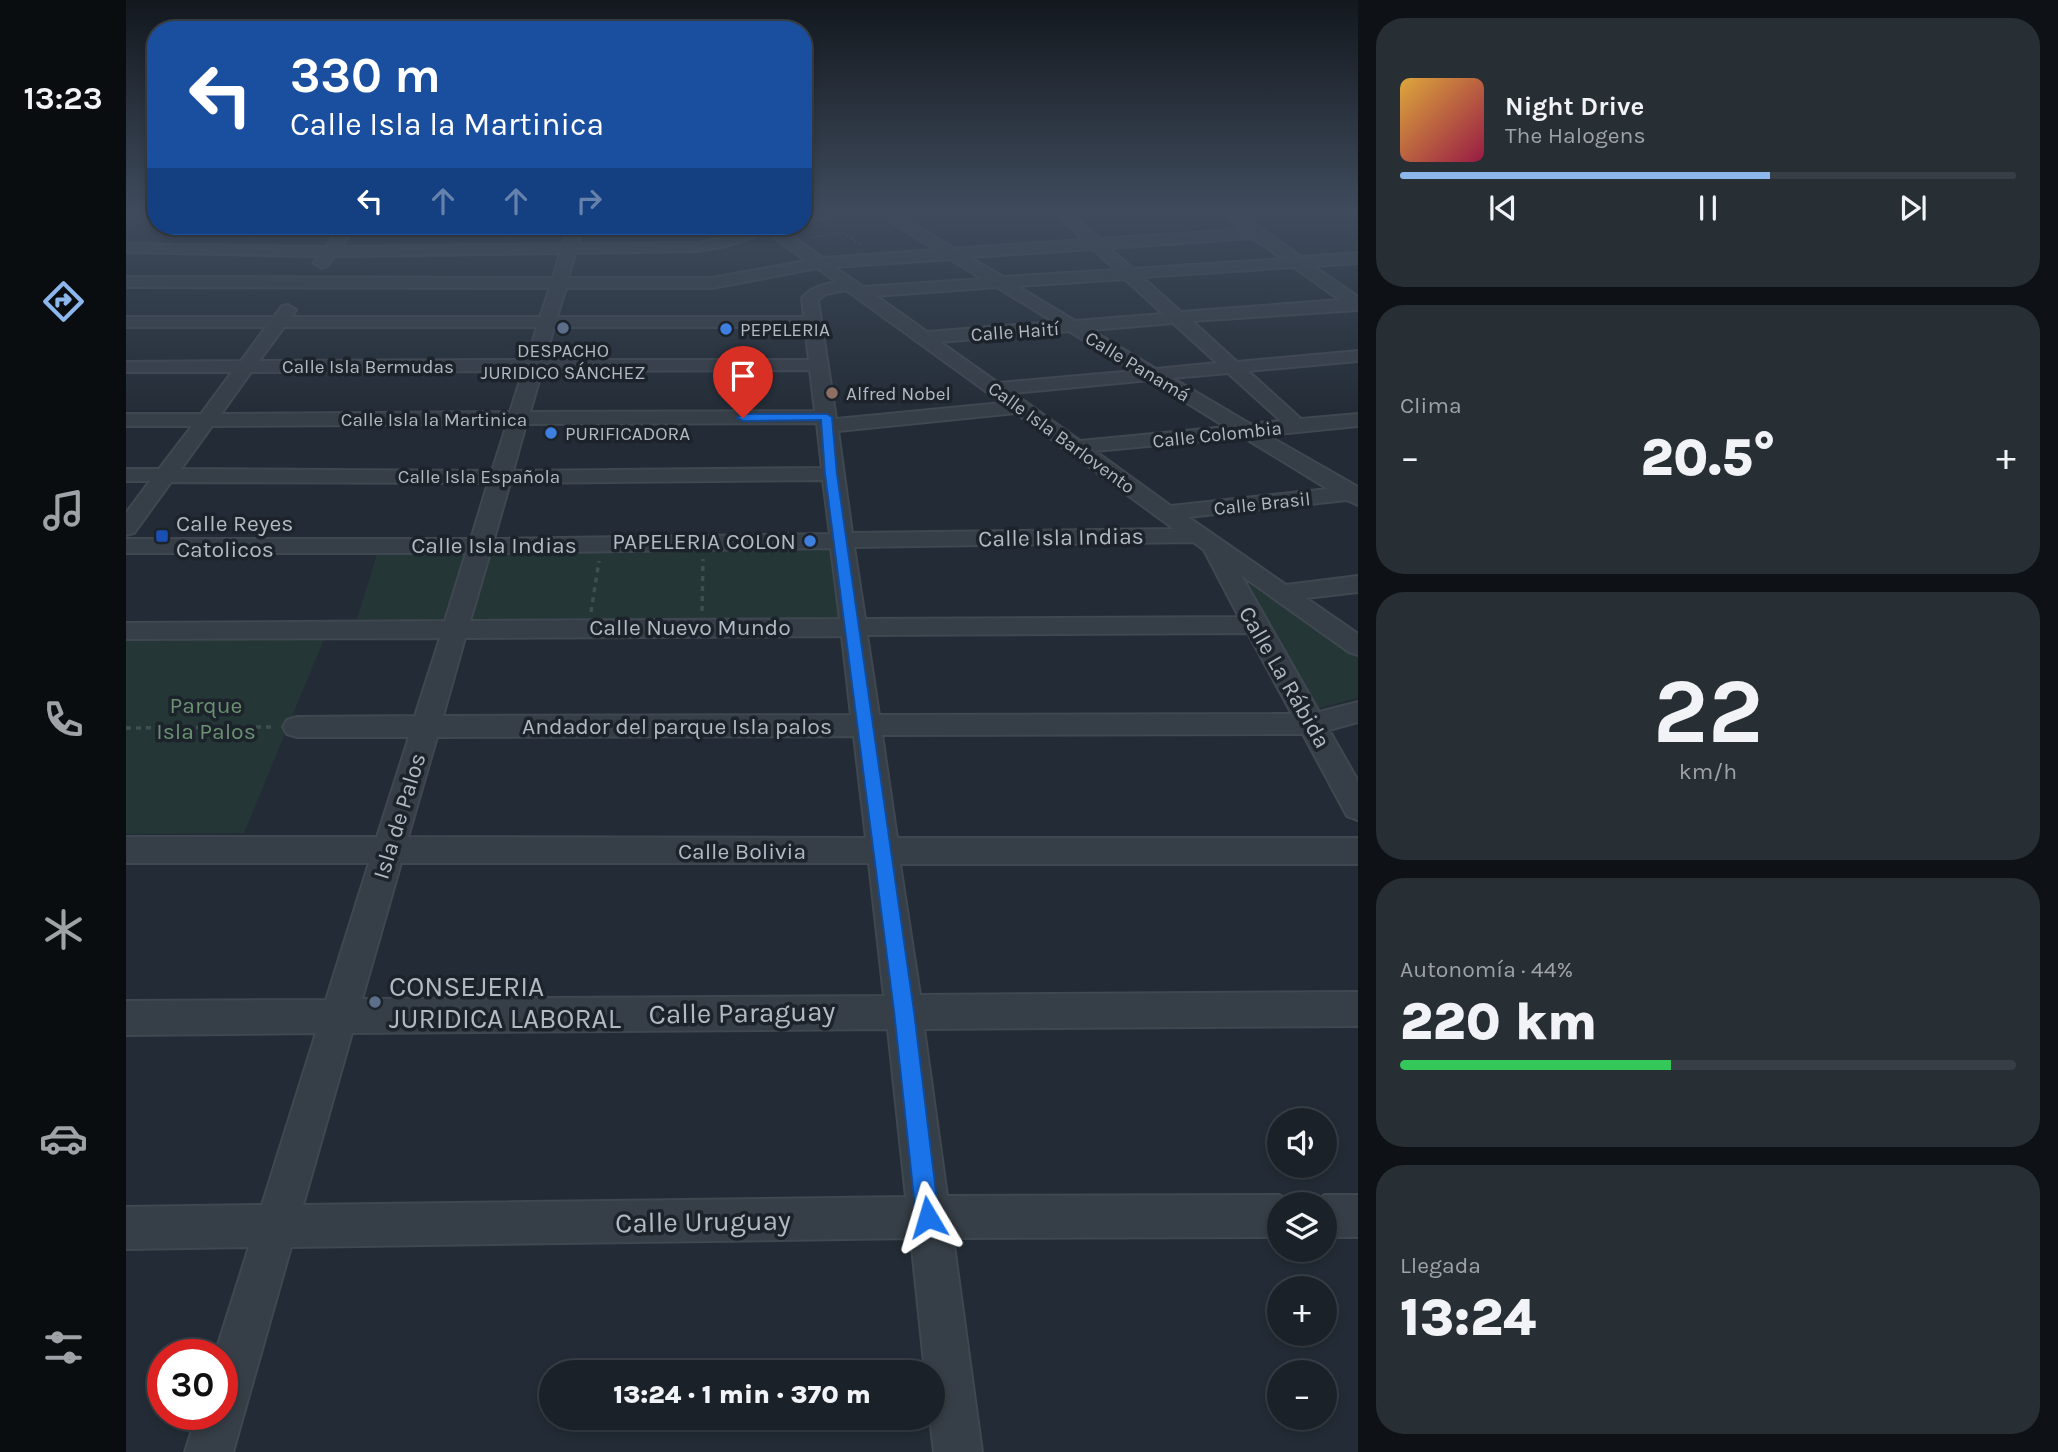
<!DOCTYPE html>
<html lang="es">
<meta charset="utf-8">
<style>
body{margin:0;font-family:Karla,sans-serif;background:#272e34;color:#f1f3f6;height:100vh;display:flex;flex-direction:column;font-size:26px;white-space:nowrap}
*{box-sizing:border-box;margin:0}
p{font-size:23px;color:#9fa3a8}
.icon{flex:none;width:38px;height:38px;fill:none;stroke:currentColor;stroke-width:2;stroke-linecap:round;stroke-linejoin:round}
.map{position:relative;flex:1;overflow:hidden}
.side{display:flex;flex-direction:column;gap:18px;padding:18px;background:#0e1216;width:700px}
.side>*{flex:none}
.top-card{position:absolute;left:21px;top:21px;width:665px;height:214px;border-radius:28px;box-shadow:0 4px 10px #0003,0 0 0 2px #383e45;background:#1a4fa0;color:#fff;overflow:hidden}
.buttons{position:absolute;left:1141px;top:1108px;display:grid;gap:14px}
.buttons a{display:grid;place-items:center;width:70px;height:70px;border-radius:50%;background:#1a2128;box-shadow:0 4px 10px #0003,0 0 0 2px #383e45;font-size:35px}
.speed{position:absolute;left:21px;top:1339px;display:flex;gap:14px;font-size:35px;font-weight:700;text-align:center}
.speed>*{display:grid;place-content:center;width:91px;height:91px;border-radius:50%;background:#1a2128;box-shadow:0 4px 10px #0003,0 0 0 2px #383e45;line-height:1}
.speed .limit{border:10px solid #d22;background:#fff;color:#111}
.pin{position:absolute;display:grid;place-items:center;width:60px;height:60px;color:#fff;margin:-72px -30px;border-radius:50% 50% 50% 0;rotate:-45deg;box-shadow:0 0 7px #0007}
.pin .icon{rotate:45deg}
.me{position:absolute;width:77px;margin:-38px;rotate:353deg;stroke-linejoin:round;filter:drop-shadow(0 0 5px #0008)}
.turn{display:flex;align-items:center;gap:24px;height:147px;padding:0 28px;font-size:32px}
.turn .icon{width:91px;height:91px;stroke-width:2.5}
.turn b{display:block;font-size:49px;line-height:60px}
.lanes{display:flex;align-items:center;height:66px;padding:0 28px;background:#0003;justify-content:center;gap:35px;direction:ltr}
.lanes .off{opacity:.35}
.big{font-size:52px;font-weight:800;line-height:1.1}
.side .card{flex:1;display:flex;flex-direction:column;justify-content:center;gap:10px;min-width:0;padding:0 24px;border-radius:28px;background:#272e34}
.side .dial{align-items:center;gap:0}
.dial b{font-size:91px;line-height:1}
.song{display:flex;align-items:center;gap:21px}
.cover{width:84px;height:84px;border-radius:10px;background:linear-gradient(135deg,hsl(40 70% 55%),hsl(340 70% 35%))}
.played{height:7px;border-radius:4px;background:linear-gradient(90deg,#8cb7ed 60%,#383e45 60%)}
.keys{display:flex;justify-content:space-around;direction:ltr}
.heat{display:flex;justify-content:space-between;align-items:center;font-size:38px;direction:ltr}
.charge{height:10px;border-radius:5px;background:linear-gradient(90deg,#34c759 44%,#383e45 0)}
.trip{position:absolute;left:413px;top:1360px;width:406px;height:70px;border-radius:35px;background:#1a2128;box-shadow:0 4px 10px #0003,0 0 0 2px #383e45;font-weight:800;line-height:70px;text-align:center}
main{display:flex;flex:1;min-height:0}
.menu{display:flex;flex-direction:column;width:126px;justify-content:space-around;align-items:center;background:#0a0d10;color:#9fa3a8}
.menu .icon{width:49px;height:49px}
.menu .current{color:#8cb7ed}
.menu b{font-size:32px;color:#f1f3f6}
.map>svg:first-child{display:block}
</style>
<main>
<nav class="menu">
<b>13:23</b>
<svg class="icon current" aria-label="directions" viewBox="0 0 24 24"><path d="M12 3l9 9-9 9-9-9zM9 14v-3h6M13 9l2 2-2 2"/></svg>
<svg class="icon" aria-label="music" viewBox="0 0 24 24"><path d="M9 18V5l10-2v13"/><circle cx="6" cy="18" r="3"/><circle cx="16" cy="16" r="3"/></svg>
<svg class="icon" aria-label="phone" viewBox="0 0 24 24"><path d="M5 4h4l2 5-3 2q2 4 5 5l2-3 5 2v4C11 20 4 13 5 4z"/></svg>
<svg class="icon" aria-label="climate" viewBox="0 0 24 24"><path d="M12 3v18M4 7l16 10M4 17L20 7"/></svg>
<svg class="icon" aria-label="car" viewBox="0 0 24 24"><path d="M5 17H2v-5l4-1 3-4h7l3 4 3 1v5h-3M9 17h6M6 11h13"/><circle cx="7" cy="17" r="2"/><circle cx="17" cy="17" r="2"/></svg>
<svg class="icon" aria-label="filters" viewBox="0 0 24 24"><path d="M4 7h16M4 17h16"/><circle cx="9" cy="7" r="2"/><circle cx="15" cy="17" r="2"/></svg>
</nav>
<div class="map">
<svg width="1232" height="1452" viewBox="0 0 1232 1452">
<rect width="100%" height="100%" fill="#232c36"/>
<!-- green -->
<path fill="#253637" d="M706,546L716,618L345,621L364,551Z
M252,551H343L321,620L231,619Z
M1114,572L1232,655V698L1193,708Z
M0,639H198L118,833L0,834Z"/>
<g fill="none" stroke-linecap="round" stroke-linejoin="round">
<defs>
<path id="minor" d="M0,212L30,214V222L0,220Z
M690,212H716L714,215L677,223V215Z
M750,212H767L829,249L958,240L928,212H943L974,239L1116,230L1094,212H1110L1175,257L1232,253V263L1187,266L1232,297V310L1066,321L1111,362L1232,351V361L1122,371L1175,419L1232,414V426L1141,435L1232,487V505L1221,500L1062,517L1160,585L1232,576V592L1180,598L1232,634V655L1223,652L1115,575L1193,712L1232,702V722L1203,730L1232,781V820L1221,816L1177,734L756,735L771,838H1232V864H774L794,995L1232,992V1026L798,1029L821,1196L1153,1195L1169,1204H1153V1237L827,1238L856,1452H808L804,1418H807V1372H799L785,1238L165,1247L107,1452H59L71,1414H96V1354H89L123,1247L0,1249V1207L136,1205L190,1033L0,1035V1001L200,1000L243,863H0V837H251L283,737H171L161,734L157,727L161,720L171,717L289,716L314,638L0,639V623L319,621L340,553H0V539H345L362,483L45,482L8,533L0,535V513L24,481H0V469H33L66,426H0V414H75L106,372H0V362L115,361L140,327H0V317H148L156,306L162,305L170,310L165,317H414L424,288L0,287V277L427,278L434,253L208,256L201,266L196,268L188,263L193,256L0,252V244L200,247L216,226H230L215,247L437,244L443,226H457L452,244L572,243L592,239L630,226H651L697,258L810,250ZM641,232L680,261L586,278H442L449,253L572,251L600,246ZM1127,238L1157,259L1007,269L983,248ZM967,249L990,270L877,277L843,257ZM824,259L857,279L737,287L708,267ZM1168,267L1214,300L1055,312L1016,277ZM691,268L710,282C697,285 685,287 676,298L678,317H431L440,288H586ZM999,279L1037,314L949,321L891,286ZM871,287L928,322L801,332L750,296ZM720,290L876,403L710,419L692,300L700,294ZM1047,323L1091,363L1030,369L965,330ZM158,327H411L401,360L133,361ZM428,327H679L683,360H419ZM943,331L1008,371L872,383L814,342ZM684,370L689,411L404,412L416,371ZM397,371L384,412L95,414L125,372ZM1102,373L1155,421L1124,424L1046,378ZM1024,380L1100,427L954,441L887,393ZM890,413L1048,529L726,533L712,431ZM691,423L696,468L387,471L400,424ZM381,424L366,471L55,469L86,426ZM1117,437L1202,489L1045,506L969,451ZM697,480L704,534L368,539L384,483ZM1067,542L1078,550L1113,617L739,619L728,547ZM705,548L714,619L344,621L364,553ZM1122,633L1166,714L753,715L741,635ZM716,636L725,715L317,716L339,638ZM728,736L740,838L282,837L311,737ZM275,863H743L758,996L236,999ZM762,1029L780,1197L177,1205L226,1033Z
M1199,1195H1232V1237H1199V1204H1183Z"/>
</defs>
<!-- minor casing -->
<use href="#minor" stroke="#3f4750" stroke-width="4"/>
<!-- path-far1 -->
<path stroke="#3d4f50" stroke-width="2" stroke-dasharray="2.5 2.5" stroke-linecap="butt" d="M686,237L717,233L736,246"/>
<!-- path -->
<path stroke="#3d4f50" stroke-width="3.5" stroke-dasharray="5 5" stroke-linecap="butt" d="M576,611L577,559
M465,612L473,561
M0,728L147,727"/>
<!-- minor -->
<use href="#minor" fill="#363e47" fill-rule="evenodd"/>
</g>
<!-- sky -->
<linearGradient id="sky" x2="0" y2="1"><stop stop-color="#13181e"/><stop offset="0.51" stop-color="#3f4b5d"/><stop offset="1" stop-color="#3f4b5d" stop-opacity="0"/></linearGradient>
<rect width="1232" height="415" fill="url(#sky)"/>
<!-- route -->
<path fill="#1a73e8" stroke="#114b97" stroke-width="2" d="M701,414L706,417L711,474L788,1011L813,1217L810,1225L802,1229L793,1225L790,1217L768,1011L699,474L695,420L617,421L611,418L617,414Z"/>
<!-- markers -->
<g fill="#5c6f8a" stroke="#1c232b" stroke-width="2.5">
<circle cx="437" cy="328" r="7"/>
<circle cx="249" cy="1002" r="7"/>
</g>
<g fill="#3f7fe0" stroke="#1c232b" stroke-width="2.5">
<circle cx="600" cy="329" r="7"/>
<circle cx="425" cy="433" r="7"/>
<circle cx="684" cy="541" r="7"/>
</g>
<circle fill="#8d6e63" stroke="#1c232b" stroke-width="2.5" cx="706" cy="393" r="7"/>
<rect fill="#1a4fb4" stroke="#1c232b" stroke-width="2.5" x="29" y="529" width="14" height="14" rx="3.5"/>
<g text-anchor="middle" stroke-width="7" stroke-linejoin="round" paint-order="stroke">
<!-- far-poi labels -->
<g font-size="19" fill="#b1b9c3" stroke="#1c232b" text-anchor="start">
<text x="614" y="336">PEPELERIA</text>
<text x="437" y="357" text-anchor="middle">DESPACHO<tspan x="437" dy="22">JURIDICO SÁNCHEZ</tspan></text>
<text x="720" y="400">Alfred Nobel</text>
<text x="439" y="440">PURIFICADORA</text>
</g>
<!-- far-street labels -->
<g font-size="19" fill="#b1b9c3" stroke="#1c232b">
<text transform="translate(889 331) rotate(-4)" y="7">Calle Haití</text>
<text x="242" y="373">Calle Isla Bermudas</text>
<text transform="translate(1012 366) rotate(31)" y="7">Calle Panamá</text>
<text x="308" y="426">Calle Isla la Martinica</text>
<text transform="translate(1091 434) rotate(-6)" y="7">Calle Colombia</text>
<text transform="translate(936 437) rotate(36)" y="7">Calle Isla Barlovento</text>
<text x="353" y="483">Calle Isla Española</text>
<text transform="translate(1136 503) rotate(-6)" y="7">Calle Brasil</text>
</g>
<!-- poi labels -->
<g font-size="23" fill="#b1b9c3" stroke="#1c232b" text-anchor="start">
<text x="50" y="531">Calle Reyes<tspan x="50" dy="26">Catolicos</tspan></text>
<text x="670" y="549" text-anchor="end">PAPELERIA COLON</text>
</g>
<!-- street labels -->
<g font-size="23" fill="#b1b9c3" stroke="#1c232b">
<text transform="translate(935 537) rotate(-1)" y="8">Calle Isla Indias</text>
<text x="368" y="553">Calle Isla Indias</text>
<text x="564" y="635">Calle Nuevo Mundo</text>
<text transform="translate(1159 677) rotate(60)" y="8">Calle La Rábida</text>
<text x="551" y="734">Andador del parque Isla palos</text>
<text transform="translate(273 816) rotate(-73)" y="8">Isla de Palos</text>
<text x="616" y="859">Calle Bolivia</text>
</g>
<!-- park labels -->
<g font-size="23" fill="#6b9172" stroke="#1c232b">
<text x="80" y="713">Parque<tspan x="80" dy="26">Isla Palos</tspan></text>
</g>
<!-- near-poi labels -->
<g font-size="28" fill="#b1b9c3" stroke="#1c232b" text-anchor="start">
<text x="263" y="996">CONSEJERIA<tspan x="263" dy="32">JURIDICA LABORAL</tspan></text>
</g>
<!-- near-street labels -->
<g font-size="28" fill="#b1b9c3" stroke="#1c232b">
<text transform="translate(616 1012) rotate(-1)" y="10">Calle Paraguay</text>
<text transform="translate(577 1221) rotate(-1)" y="10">Calle Uruguay</text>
</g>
</g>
</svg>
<div class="buttons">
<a><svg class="icon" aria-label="sound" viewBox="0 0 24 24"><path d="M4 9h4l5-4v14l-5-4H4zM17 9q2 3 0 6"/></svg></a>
<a><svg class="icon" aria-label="layers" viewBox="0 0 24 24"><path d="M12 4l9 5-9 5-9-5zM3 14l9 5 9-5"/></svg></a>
<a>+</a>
<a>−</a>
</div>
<div class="speed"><div class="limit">30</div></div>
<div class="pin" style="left:617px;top:418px;background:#d93025"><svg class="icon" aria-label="arrive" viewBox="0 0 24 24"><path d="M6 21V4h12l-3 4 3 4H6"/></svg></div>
<svg class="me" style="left:802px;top:1217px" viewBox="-20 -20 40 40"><path d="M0-17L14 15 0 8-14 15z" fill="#1a73e8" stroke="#fff" stroke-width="4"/></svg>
<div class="trip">13:24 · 1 min · 370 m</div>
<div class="top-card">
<div class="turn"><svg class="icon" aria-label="left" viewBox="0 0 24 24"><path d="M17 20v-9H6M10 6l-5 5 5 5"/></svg><div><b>330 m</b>Calle Isla la Martinica</div></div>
<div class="lanes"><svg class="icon" aria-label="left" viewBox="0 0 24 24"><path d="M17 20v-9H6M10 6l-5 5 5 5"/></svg><svg class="icon off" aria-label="ahead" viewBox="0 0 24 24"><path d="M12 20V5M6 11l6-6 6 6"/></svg><svg class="icon off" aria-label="ahead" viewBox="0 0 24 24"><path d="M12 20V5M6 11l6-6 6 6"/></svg><svg class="icon off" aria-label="right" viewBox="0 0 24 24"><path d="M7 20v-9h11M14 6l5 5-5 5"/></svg></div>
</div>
</div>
<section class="side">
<div class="card">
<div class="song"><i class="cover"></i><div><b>Night Drive</b><p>The Halogens</p></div></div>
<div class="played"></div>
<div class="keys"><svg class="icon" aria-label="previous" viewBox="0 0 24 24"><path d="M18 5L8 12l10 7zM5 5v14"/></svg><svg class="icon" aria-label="pause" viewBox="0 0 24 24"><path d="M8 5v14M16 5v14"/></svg><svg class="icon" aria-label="next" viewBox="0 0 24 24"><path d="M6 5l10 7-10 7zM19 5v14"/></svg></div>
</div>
<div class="card"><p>Clima</p>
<div class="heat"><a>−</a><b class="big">20.5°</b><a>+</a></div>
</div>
<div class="card dial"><b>22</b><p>km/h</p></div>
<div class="card"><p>Autonomía · 44%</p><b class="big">220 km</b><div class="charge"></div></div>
<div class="card"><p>Llegada</p><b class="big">13:24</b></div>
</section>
</main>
